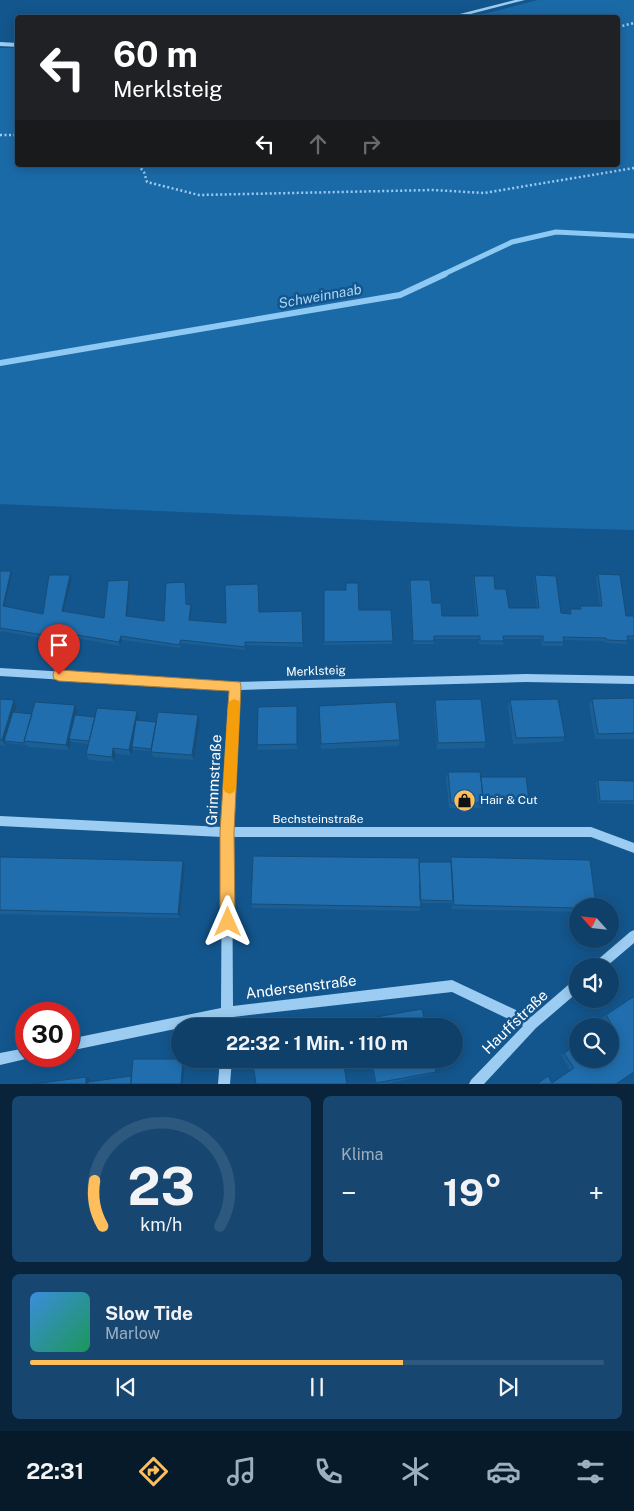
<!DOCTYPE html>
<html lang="de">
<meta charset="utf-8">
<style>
body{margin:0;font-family:"Public Sans",sans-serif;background:#174770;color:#f1f3f6;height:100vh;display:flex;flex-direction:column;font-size:19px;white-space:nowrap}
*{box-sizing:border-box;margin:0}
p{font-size:16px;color:#9bafc1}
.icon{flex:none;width:28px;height:28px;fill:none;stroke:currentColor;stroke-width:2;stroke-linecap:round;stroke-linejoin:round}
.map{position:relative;height:1084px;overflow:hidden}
.drawer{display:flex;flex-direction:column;gap:12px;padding:12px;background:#08233a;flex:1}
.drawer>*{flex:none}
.top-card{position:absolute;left:15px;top:15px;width:605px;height:152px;border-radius:5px;box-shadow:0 2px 12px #0003,0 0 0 1px #2e597e;background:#202124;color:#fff;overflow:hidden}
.needle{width:32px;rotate:297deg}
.tools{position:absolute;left:569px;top:898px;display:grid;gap:10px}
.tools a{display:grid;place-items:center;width:50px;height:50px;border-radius:50%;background:#0e406a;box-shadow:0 2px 12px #0003,0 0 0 1px #2e597e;font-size:25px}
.speed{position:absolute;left:15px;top:1002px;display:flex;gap:10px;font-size:25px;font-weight:700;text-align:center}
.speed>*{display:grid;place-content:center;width:65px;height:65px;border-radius:50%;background:#0e406a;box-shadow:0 2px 12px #0003,0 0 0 1px #2e597e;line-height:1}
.speed .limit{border:8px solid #d22;background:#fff;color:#111}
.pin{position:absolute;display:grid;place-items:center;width:42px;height:42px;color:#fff;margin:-51px -21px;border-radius:50% 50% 50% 0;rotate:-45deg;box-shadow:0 0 5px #0007}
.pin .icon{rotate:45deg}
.me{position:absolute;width:55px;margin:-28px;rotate:0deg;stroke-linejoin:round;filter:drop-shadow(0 0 4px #0008)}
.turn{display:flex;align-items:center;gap:18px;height:105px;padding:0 15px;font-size:22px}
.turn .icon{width:65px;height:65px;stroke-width:2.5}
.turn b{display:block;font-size:35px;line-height:42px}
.lanes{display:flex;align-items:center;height:48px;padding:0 15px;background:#0003;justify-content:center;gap:25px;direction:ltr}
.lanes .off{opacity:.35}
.big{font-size:38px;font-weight:700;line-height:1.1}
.drawer .tile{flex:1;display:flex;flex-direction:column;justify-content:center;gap:8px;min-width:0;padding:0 18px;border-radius:8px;background:#174770}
.drawer .dial{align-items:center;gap:0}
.dial svg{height:130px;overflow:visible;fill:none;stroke:#2e597e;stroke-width:7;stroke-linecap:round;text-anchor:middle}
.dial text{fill:#f1f3f6;stroke:none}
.song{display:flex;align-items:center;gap:15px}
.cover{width:60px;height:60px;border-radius:8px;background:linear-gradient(135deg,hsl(210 70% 55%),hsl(150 70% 35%))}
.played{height:5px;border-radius:2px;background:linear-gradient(90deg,#ffbe5c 65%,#2e597e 65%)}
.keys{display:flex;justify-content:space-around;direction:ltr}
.heat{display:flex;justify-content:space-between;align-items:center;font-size:28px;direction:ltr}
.drawer .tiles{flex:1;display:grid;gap:12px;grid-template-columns:1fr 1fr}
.tile:last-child{grid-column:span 2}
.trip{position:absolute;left:171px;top:1018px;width:292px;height:50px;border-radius:25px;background:#0e406a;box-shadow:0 2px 12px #0003,0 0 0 1px #2e597e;font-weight:700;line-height:50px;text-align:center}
.dock{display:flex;height:80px;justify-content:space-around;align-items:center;background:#061a2a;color:#9bafc1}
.dock .icon{width:35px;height:35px}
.dock .selected{color:#ffbe5c}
.dock b{font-size:22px;color:#f1f3f6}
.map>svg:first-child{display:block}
</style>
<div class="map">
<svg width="634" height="1084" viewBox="0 0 634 1084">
<rect width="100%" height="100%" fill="#13568d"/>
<!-- green -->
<path fill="#1b6aa8" d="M538,0H634V530L526,527L0,504V48H17L18,165H618V18L472,17Z"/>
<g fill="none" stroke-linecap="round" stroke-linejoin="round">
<!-- stream-far1 -->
<path stroke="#8ec9f4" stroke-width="5" d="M442,275L512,242L556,232L634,236"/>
<!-- stream -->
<path stroke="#8ec9f4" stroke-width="6" d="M0,363L400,295L445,274"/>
<!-- path -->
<path stroke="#9cccf1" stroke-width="2.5" stroke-dasharray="2 2.5" stroke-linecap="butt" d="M618,27L634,23
M0,135H18
M138,165L144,172L147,182L199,195L433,190L484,193L634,168"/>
<!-- minor -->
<path fill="#9cccf1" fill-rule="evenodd" d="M515,0H525L455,18H444Z
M0,42L18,43V47L0,46Z
M0,668L235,682L526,674L634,676V684L526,682L240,690L232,827H591L634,843V853L591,837H232L233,1006L452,980L531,1017L574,980L578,979V992L536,1028L484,1084H469L471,1080L523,1026L452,992L233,1017V1026H221V1019L187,1026H180V1028L69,1051V1039L221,1008L222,837L0,826V816L222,827L230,690L0,676Z
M634,930V943L607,966H593L595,962L630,932Z
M26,1048V1056H31L30,1058L0,1065V1053Z
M220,1059H232L230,1084H218Z"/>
</g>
<!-- wall -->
<path fill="#1c5f95" d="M0,571L12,575L5,606L43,614L70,575L72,579L64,611L104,618L129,580L130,584L127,616L164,621L186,586L187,604L192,609L191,620L226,623L259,612L302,611L303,647L245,645V650L181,643L180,648L122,640L120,646L60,635L58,641L1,631L0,633Z
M598,574L626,616H634V639H628V641L626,644L605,643V641L563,640L564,642L562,646H542L541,639H504L503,645L479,644V639H434V644H413L409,583L410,580L432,603L442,616H476L473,580L474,576L495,589L509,608H537L534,579L535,575L561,613H569L570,609H579L580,606H600L596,578Z
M324,590L359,610L393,641L392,644L324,645Z
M634,698V739H595L589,705L592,699Z
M0,699L17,706L16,712L32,714L75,705L78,711L77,715L95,717L137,711L139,717L138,720L156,722L198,715L200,721L194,760L153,757L151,751L133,750L131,755L116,754L114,762L89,760L86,754L89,744L71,742L69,750L28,747L27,745L6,743V746L0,745Z
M435,700L486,742L484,748L437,749L434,706Z
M510,700L565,737L562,742L513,744L508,706Z
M297,706V749L258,750L257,745Z
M319,711L400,740L399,746L321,749Z
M448,772L481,777L529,800L528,803H484L482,808H449L446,777Z
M598,780L634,781V804L598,803L596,783Z
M0,857L185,866L180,918L0,914Z
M451,857L578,906V912L452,909V903H420L421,907L419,911L252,908L251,904L419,862H450Z
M633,997L616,1084H537L552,1083L570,1071L561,1055L578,1044V1059L611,1032L610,1030V1026H607L602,1017Z
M370,1059H433L436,1072L434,1074L385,1084H375Z"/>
<!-- shaded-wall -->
<path fill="#164d79" d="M11,571L12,575L4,609L3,606Z
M70,575L72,579L63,614L62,611Z
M129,580L130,584L127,619L126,616Z
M191,605L192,609L190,624L189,620Z
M59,632L60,635L58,641L57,637Z
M121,636L122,640L120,646L119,642Z
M14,700L17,706L7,741H4L6,743V746L2,740Z
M75,705L78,711L71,739H69L71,742L69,750L66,745Z
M137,711L139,717L133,747H132L133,750L131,755L129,750Z
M198,715L200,721L194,760L192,755Z
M113,748L116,754L114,762L112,757Z
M183,861L185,866L180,918L178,914Z
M183,1059L185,1061L183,1084H181Z
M86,1077L90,1079V1084H86Z"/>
<!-- building -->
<path fill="#206ead" stroke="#164d79" d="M0,571H11L3,606L43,614L49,575H70L62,611L104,618L108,581L129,580L126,616L164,621L166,583L185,582L186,604L191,605L189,620L226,623L225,585L258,584L259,612L302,611L303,643L245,642V647L181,640L179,645L121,636L119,642L59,632L57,637L0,628Z
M598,574L620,575L626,616H634V636H627L628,641L607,640L606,638L563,637L564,642H543V636H503L504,641H480V636H434V641H413L410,580H430L432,603H441L442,616H478L474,576H494L495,589H506L509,608H539L535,575L556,576L561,613L571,614L570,609H581L580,606H602Z
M346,583H358L359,610H391L393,641L324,642V590H346Z
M634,698V733L598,734L592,699Z
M0,699L14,700L2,740H0Z
M481,699L486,742L438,743L435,700Z
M558,699L565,737L516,738L510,700Z
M35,702L75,705L66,745L24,741Z
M396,702L400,740L321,744L319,706Z
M297,706V744L257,745L258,707Z
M97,708L137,711L129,750L113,748L112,757L86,754Z
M13,712L32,714L24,741L25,743L4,741Z
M158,712L198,715L192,755L151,752Z
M75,715L95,717L89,741L69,739Z
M136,720L156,722L151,749L132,747Z
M448,772H480L484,803H451Z
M481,777H526L529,800L483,801Z
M598,780L634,781V801H600Z
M253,856L419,858L421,907L251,904Z
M0,857L183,861L178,914L0,910Z
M451,857L590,860L596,906H578V908L454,905Z
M419,862H451L453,901L420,900Z
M633,997L634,998V1072L616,1084H537L548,1076L552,1083L574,1068L564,1053L578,1044V1059H610V1033L615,1030L606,1015Z
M422,1009L426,1026H365L364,1019Z
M133,1059H183L181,1084H131Z
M285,1059H343L347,1084H256L253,1065Z
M371,1059H433L436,1072L376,1083Z
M131,1076V1084H88V1082Z
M86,1077V1084H34Z"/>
<!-- route -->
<path fill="#ffbe5c" stroke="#a67c3c" d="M59,670L240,682L241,686L234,832L235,922L233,927L228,929L223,927L220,922V832L229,691L59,681L54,679L53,675L54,671Z"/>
<!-- slow -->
<path fill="#f59e0b" d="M234,699L239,701L240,705L236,787L234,792L230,794L225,792L223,787L228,705L230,701Z"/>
<!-- icons -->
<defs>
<symbol id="shop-disc" viewBox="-11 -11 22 22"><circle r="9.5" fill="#ffbe5c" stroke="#13568d"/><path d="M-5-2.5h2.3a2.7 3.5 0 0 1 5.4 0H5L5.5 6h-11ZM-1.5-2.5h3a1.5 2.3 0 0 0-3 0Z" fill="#111"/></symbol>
</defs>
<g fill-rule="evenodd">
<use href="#shop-disc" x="452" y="788" width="25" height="25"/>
</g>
<g text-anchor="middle" stroke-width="5" stroke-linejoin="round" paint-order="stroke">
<!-- street labels -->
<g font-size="12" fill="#fff" stroke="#13568d">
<text transform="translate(316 671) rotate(-2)" y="4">Merklsteig</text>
<text x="318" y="823">Bechsteinstraße</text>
</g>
<!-- poi labels -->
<g font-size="12" fill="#fff" stroke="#13568d" text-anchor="start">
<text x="480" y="804">Hair &amp; Cut</text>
</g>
<!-- water labels -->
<g font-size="14" font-style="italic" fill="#a8d5f8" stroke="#13568d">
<text transform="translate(320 296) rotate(-10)" y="5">Schweinnaab</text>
</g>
<!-- near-street labels -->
<g font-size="15" fill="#fff" stroke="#13568d">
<text transform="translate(214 780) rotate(-87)" y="5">Grimmstraße</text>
<text transform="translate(301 987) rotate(-7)" y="5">Andersenstraße</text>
<text transform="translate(515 1022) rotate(-44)" y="5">Hauffstraße</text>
</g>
</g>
</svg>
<div class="tools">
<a><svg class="needle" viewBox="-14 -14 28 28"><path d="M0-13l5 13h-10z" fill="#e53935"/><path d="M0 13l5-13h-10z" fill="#9bafc1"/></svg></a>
<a><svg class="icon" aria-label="sound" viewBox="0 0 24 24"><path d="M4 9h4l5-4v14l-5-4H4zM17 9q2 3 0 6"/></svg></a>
<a><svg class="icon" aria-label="search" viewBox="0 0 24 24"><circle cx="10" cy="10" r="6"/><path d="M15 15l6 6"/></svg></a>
</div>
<div class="speed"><div class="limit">30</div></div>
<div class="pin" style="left:59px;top:675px;background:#d93025"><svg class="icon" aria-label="arrive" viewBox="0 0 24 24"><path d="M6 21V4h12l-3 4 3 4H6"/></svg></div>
<svg class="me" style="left:228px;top:922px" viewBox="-20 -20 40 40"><path d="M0-17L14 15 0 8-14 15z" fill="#ffbe5c" stroke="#fff" stroke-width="4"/></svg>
<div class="trip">22:32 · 1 Min. · 110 m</div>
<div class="top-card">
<div class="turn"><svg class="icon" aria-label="left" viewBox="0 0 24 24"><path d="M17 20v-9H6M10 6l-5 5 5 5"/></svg><div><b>60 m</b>Merklsteig</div></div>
<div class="lanes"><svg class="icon" aria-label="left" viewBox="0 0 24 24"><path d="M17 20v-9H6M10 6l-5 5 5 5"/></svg><svg class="icon off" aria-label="ahead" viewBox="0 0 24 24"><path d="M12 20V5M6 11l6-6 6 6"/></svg><svg class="icon off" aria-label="right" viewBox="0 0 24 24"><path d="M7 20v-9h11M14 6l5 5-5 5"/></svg></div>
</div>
</div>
<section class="drawer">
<div class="tiles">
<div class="tile dial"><svg viewBox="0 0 100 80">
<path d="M14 69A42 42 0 1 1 86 69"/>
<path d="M14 69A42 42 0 0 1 9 41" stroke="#ffbe5c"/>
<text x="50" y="56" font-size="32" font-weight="700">23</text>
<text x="50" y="72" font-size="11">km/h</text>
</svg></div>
<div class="tile"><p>Klima</p>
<div class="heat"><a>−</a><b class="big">19°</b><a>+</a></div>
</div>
<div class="tile">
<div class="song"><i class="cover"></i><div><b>Slow Tide</b><p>Marlow</p></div></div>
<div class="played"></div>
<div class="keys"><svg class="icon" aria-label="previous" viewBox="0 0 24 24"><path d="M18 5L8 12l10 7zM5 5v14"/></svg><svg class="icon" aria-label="pause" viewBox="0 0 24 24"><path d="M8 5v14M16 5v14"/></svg><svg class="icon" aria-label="next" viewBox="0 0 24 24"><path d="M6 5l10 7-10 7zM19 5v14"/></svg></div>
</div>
</div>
</section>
<nav class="dock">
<b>22:31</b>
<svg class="icon selected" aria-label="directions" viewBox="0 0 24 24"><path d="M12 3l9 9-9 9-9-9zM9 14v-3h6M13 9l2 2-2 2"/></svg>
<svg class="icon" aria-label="music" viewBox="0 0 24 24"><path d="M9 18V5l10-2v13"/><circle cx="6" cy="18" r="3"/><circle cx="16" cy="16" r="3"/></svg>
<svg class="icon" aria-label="phone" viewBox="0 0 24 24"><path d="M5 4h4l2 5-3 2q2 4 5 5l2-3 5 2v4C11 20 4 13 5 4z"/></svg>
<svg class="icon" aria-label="climate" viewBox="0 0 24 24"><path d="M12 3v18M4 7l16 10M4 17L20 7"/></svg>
<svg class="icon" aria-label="car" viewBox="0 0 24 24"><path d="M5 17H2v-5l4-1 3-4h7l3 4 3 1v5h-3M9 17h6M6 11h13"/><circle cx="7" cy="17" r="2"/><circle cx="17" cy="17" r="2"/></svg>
<svg class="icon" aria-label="filters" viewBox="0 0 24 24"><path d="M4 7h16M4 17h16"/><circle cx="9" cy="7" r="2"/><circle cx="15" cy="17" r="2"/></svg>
</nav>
